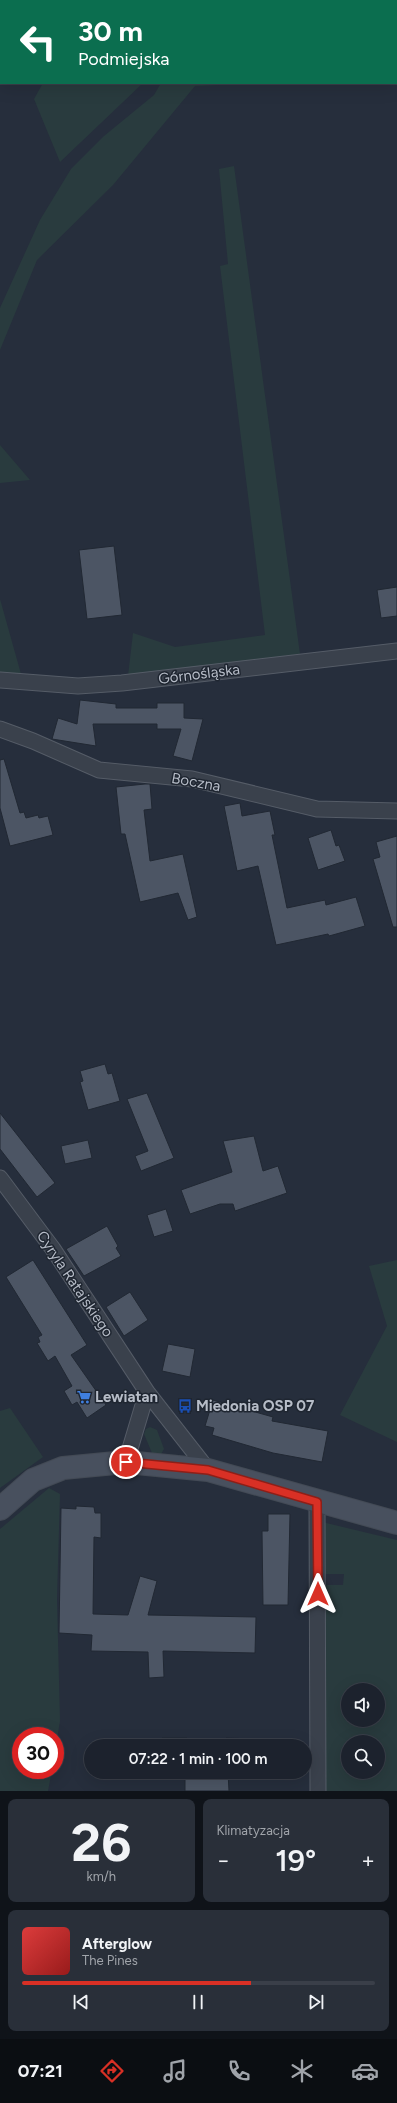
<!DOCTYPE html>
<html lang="pl">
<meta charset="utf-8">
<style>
body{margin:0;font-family:Figtree,sans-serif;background:#292f39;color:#f1f3f6;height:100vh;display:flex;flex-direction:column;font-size:15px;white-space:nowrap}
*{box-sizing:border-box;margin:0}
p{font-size:13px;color:#a0a4aa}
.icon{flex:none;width:22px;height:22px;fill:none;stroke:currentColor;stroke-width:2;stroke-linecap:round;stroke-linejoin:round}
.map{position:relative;height:1791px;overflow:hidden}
.details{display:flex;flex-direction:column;gap:8px;padding:8px;background:#0f1319;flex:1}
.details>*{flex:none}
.top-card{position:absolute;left:0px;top:0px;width:397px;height:84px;box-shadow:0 4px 16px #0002,0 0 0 1px #3a3f49;background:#0b6e4f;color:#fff;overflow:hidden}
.fabs{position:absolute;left:341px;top:1683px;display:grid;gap:8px}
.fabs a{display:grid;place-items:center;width:44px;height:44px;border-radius:50%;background:#1c222d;box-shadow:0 4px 16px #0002,0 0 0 1px #3a3f49;font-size:20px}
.speed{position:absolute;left:12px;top:1727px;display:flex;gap:8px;font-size:20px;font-weight:700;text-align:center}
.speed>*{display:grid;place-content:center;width:52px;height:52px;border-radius:50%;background:#1c222d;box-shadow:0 4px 16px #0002,0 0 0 1px #3a3f49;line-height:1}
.speed .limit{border:6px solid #d22;background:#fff;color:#111}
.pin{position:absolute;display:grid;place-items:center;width:34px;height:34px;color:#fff;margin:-17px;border:2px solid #fff;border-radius:50%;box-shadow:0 1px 4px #0007}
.me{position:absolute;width:44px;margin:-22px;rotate:0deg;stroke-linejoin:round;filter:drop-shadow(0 0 3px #0008)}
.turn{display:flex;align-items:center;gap:14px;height:84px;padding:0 12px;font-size:18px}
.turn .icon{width:52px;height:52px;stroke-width:2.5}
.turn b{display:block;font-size:28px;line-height:34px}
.big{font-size:30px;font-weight:600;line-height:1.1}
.details .card{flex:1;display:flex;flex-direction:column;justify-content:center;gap:6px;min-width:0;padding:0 14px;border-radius:8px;background:#292f39}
.details .dial{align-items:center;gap:0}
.dial b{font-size:52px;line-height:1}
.song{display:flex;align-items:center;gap:12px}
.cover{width:48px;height:48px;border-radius:6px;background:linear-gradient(135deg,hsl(0 70% 55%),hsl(0 70% 35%))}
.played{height:4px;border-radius:2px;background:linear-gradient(90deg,#d93025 65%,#3a3f49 65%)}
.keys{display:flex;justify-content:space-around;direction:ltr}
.heat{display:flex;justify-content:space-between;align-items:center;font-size:22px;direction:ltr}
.details .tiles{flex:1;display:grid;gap:8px;grid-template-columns:1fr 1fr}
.card:last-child{grid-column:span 2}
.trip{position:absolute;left:84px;top:1739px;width:228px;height:40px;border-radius:20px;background:#1c222d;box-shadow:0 4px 16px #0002,0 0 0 1px #3a3f49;font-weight:600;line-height:40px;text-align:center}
.menu{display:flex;height:64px;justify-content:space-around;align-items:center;background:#0b0e12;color:#a0a4aa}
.menu .icon{width:28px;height:28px}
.menu .current{color:#d93025}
.menu b{font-size:18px;color:#f1f3f6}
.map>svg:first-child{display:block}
</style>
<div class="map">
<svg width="397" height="1791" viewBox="0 0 397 1791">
<rect width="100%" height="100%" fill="#262e3c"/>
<!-- green -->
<path fill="#293b3e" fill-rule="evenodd" d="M43,83H143L60,162L34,99Z
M161,83H268L195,86L113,185L37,260L0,350V308L40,220L71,169L104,136L154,95Z
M234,166L300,654L128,676L133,633L175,647L265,635L220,266L228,264L219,169Z
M0,445L30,480L0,483Z
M0,599L21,674L0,672Z
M397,1260V1442L340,1415L387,1326L369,1266Z
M10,1408L43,1457L0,1488V1411Z
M150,1427L157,1430L164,1449L161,1454L156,1455L152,1453L144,1434L146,1429Z
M49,1488L60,1494L57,1599L60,1721L55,1751V1736H21V1770H52L48,1791H0V1529Z
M322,1522L397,1540V1791H323V1585H343L344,1574H322ZM348,1690H378V1720H348ZM348,1742H378V1772H348Z"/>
<!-- building -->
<path fill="#4c5564" stroke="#212833" d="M114,546L122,615L87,619L79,550Z
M397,587V616L381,618L377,590Z
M80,700L116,704V708H157V703H184V718L203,719L192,761L173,756L181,729H157V724H93L96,746L52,739L58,718L77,724Z
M4,759L20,813L24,812L26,818L38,815L39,818L48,816L53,835L10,846L0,808V760Z
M145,784H150L152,809L144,810L150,861L183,854L197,917L188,920L178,893L140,902L125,834H121L116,787Z
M240,803L242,816L270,811L275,835H272L287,908L325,900L326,905L356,897L365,926L329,936L328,934L276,945L258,866L237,871L224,806Z
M331,830L336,846L339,845L345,861L318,870L308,838Z
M397,836V927H393L373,859L380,857L376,842Z
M105,1064L108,1074L112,1073L120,1101L88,1110L80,1082L83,1081L80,1071Z
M147,1093L174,1158L141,1171L135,1156L148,1151L127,1099Z
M0,1113L55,1183L37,1197L0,1149Z
M254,1136L263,1171L278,1166L287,1193L235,1211L233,1204H220L190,1214L181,1190L232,1172L223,1141Z
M88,1140L92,1158L65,1164L61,1146Z
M166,1209L173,1231L154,1237L147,1215Z
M107,1226L118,1246L116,1248L121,1256L84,1276L66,1249Z
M33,1260L87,1345L71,1355L106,1405L87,1418L77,1402L72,1405L64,1391L72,1386L55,1356L48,1361L37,1343L40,1342L38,1337L42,1335L6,1277Z
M130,1292L148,1320L124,1336L106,1307Z
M168,1344L195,1349L190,1377L162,1371Z
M213,1400L273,1417L272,1421L328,1431L322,1462L273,1453L212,1435L214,1428L205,1426Z
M76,1506L94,1507L95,1513H101V1538L94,1537L93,1614L128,1615L140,1576L157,1581L148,1615L256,1617L255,1653L163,1651L164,1677L149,1678L148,1652L91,1651L92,1635L59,1633L61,1508L76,1509Z
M268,1514H290L288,1605H263L262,1531H268Z
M162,1738H187V1746H162Z
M226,1738L279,1740V1746H226Z
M162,1772H228L229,1791H185V1776L162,1777Z"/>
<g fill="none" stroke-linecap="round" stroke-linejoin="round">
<defs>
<path id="street" d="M0,680L78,686L122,683L397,651
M0,729L33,741L99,770L192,779L317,809L397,811
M0,1178L53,1249L147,1392L208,1470
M126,1462L147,1392
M317,1502L318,1791"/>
<path id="secondary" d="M0,1509L33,1480L63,1468L126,1462L208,1470L397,1523"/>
<path id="primary" d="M149,1L151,0
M0,57H1"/>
</defs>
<!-- street casing -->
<use href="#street" stroke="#555c67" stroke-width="17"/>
<!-- secondary casing -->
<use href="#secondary" stroke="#434a55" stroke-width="24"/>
<!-- primary casing -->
<use href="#primary" stroke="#434a55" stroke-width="24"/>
<!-- street -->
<use href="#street" stroke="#3a414c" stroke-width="15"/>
<!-- secondary -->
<use href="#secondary" stroke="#48505e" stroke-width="22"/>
<!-- primary -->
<use href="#primary" stroke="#58606c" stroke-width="22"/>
</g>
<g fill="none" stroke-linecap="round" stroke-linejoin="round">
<defs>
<path id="route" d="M126,1462L208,1470L317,1502L318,1594"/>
</defs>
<!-- route casing -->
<use href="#route" stroke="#8d1f18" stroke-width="10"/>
<!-- route -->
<use href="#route" stroke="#d93025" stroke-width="7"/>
</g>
<!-- icons -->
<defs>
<symbol id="supermarket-bare" viewBox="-9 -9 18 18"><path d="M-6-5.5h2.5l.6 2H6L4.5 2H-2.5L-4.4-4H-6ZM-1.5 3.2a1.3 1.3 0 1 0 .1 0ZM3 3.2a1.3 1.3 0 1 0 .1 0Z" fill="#3f7fe0" stroke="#1f2631" stroke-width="2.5" paint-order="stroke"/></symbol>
<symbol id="bus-bare" viewBox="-9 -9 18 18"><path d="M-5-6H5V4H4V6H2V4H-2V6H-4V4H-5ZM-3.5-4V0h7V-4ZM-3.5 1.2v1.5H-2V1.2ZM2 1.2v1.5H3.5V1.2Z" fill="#1a4fb4" stroke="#1f2631" stroke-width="2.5" paint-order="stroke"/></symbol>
</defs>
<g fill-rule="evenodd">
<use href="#supermarket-bare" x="74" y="1387" width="20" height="20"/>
<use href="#bus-bare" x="175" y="1396" width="20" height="20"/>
</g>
<g text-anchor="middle" stroke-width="3" stroke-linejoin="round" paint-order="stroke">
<!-- street labels -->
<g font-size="15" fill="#b6bcc7" stroke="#1f2631">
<text transform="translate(199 674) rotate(-7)" y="5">Górnośląska</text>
<text transform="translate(196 782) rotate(10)" y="5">Boczna</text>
<text transform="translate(75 1284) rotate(56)" y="5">Cyryla Ratajskiego</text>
</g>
<!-- poi labels -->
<g font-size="15" font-weight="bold" fill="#b6bcc7" stroke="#1f2631" text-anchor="start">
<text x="95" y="1402">Lewiatan</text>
<text x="196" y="1411">Miedonia OSP 07</text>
</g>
</g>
</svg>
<div class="fabs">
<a><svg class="icon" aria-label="sound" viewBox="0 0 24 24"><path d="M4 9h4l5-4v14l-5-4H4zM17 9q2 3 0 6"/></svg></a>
<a><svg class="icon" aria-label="search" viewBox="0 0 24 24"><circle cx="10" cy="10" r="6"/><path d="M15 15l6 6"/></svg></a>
</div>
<div class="speed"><div class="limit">30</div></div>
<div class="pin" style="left:126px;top:1462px;background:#d93025"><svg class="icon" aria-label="arrive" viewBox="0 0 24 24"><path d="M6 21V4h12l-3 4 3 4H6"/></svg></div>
<svg class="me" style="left:318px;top:1594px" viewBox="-20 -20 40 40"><path d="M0-17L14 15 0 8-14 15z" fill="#d93025" stroke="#fff" stroke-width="4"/></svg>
<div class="trip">07:22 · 1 min · 100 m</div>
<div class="top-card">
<div class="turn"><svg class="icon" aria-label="left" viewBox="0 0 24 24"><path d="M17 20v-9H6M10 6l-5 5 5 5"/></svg><div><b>30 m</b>Podmiejska</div></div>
</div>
</div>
<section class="details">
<div class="tiles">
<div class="card dial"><b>26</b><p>km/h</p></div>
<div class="card"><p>Klimatyzacja</p>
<div class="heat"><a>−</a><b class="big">19°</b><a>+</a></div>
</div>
<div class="card">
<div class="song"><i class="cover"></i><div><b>Afterglow</b><p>The Pines</p></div></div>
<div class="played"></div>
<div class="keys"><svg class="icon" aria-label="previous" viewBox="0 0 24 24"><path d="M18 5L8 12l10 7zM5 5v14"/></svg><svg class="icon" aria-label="pause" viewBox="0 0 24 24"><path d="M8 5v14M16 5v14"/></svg><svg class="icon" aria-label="next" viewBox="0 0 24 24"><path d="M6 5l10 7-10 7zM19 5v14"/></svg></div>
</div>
</div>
</section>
<nav class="menu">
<b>07:21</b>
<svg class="icon current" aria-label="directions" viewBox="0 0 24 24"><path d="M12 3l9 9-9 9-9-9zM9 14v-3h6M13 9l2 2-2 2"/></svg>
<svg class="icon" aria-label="music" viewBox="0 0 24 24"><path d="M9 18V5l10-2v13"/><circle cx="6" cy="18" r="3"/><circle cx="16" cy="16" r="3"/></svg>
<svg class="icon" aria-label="phone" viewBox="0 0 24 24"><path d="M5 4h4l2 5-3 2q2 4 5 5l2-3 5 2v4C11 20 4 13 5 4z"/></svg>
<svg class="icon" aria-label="climate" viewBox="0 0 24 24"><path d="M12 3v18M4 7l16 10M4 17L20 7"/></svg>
<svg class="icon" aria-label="car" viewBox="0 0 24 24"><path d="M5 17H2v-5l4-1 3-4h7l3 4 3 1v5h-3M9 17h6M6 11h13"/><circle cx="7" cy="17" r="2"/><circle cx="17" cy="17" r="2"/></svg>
</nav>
